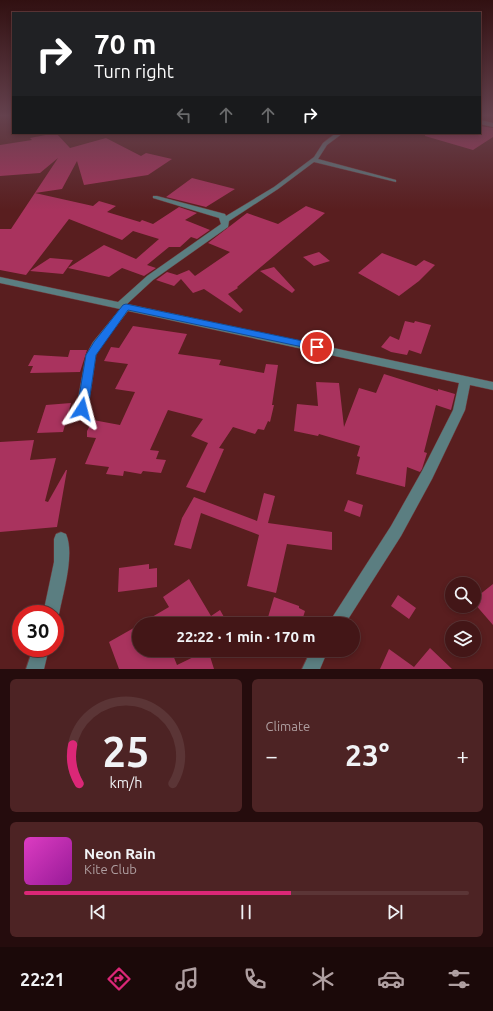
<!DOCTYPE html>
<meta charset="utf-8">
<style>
body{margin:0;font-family:Ubuntu,sans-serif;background:#4d2324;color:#f1f3f6;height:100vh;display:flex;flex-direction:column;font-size:15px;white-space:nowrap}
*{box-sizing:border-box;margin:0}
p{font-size:13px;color:#af9fa1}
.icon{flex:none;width:22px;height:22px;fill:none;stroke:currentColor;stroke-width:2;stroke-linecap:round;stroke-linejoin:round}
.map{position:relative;height:669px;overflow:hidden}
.sheet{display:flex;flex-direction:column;gap:10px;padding:10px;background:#250c0d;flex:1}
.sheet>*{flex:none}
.hud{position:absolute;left:12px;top:12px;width:469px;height:122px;border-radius:0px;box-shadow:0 2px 6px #0003,0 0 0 1px #5b3536;background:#202124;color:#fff;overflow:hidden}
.tools{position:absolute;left:445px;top:577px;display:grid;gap:8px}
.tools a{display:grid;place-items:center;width:36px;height:36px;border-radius:50%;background:#431617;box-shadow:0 2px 6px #0003,0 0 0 1px #5b3536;font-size:20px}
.speed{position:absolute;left:12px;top:605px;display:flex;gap:8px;font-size:20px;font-weight:700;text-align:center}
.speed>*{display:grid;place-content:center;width:52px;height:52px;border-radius:50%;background:#431617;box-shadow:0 2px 6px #0003,0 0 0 1px #5b3536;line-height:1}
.speed .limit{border:6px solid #d22;background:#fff;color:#111}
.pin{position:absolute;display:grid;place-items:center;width:34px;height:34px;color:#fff;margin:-17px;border:2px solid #fff;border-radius:50%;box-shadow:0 1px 4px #0007}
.me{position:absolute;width:44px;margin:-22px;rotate:9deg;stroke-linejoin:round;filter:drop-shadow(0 0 3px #0008)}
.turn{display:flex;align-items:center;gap:14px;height:84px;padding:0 16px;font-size:18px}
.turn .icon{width:52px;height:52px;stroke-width:2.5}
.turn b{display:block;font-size:28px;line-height:34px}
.lanes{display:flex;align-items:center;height:38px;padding:0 16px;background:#0003;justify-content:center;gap:20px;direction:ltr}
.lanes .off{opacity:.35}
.big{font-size:30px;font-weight:600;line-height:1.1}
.sheet .card{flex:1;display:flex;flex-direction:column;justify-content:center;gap:6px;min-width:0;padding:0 14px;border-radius:6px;background:#4d2324}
.sheet .dial{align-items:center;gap:0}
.dial svg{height:104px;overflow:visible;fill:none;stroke:#5b3536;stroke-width:7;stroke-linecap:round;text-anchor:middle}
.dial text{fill:#f1f3f6;stroke:none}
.song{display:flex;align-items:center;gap:12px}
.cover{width:48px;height:48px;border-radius:6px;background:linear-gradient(135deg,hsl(310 70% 55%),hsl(300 70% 35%))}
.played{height:4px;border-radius:2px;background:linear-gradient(90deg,#db2777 60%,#5b3536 60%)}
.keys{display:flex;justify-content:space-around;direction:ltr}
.heat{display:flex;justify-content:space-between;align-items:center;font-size:22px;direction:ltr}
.sheet .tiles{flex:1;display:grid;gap:10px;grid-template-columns:1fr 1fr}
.card:last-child{grid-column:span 2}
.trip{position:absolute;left:132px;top:617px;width:228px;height:40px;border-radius:20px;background:#431617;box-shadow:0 2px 6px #0003,0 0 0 1px #5b3536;font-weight:600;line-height:40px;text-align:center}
.tab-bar{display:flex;height:64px;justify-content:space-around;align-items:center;background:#1b0909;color:#af9fa1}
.tab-bar .icon{width:28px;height:28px}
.tab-bar .active{color:#db2777}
.tab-bar b{font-size:18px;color:#f1f3f6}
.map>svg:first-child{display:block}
</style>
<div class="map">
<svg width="493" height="669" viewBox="0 0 493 669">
<rect width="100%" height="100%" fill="#591e1f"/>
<!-- building -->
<path fill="#a9335e" d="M480,126L493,128V137L473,150L425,136V133H480Z
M56,133L70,148L106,138L141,156L146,153L172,159L148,175L84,185L77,161L62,189L35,193L93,206L99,201L116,206L107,212L140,222L142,220L153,224L179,207L197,213L185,220L210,230L197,239L191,237L180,247H169L147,265L156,268L144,276L122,268L109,277L68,268L104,245L136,259L159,239L133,231L122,240L69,219L26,275L0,270V229H11L58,158L40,173L0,176V145L32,140L30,138Z
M192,178L235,189L206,207L166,197Z
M306,206L325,213L237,287L238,288L228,294L243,310L240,313L204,289L193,293L181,279L174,286L156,280L167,272L177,275L189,270L195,276L230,252L208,243L247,213L278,224Z
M319,252L330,261L314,266L303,257Z
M382,253L416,266L424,260L435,265L419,281L399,296L358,273Z
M50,258L73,260L63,274L30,271Z
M274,267L295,290L292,293L260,271Z
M405,321L414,323L415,321L431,325L421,354L409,350L407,355L391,352L381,347L390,336L399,340Z
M133,326L187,334L178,354L221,360L219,365L264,373L266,364L278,365L272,405H274L270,422L268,421L264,430L258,429L255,434L233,427L219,448L224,449L205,493L186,487L208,443L191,436L203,419L168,410L150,450L159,451L156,459L166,460L161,473L143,471L141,474L124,471L123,476L106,474L109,467L85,464L96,438L87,437V431L93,420L120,425L135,392L115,389L128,364L104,361L111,347L119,348Z
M70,350H87L80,372L30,373L33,366H28L34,355L68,357Z
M384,374L438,391V389L455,394L451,410L436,405L424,452L427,453L422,469L420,472L407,467L405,487L356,474L360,457L357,456L360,446L319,434L318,436L294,431L297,404L318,406L316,382L339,383L344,427L359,388L376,393Z
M71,403L63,432L37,433L46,405Z
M34,440L30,460L56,458L45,501L48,502L66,470H67L57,527L0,532V442Z
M264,493L275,496L268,523L332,532V550L287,544L276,593L247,586L259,535L201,513L191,549L174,545L182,518L194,497L257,521Z
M348,500L363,505L360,517L344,511Z
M149,564V569L157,568V587L118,592L119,568Z
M189,579L211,616L220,610L228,624H140L169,607L163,597Z
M493,584V625L474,603V599Z
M398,595L416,608L409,619L391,606Z
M274,597L299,606V608L305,611L301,624H266Z
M139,625V650H171L177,665L208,650L214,669H119L109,642Z
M430,648L452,669H380L389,649L414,667Z"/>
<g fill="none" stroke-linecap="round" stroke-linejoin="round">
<defs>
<path id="minor" d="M480,120L493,123V127L480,124Z
M336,133H343L327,145L318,159L396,180V182L314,162L278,189L229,221L228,227L153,280L127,304L493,382V390L470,385L465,410L432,479L401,536L345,624H328L391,526L422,471L453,410L459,383L128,311L101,346L96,355L88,409L86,412L82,414L78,412L76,409L86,355L93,342L120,309L0,283V277L118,302L147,276L221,224L219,218L153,198V196H157L225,214L226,216L274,187L314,157L323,143Z
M61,532L66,534C75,554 63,593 59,614L55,620V614H43L54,562V539L56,534Z
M33,648H49L44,669H26Z
M311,650H328L320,669H302Z"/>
</defs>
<!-- minor casing -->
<use href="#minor" stroke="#703b3c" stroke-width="1"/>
<!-- minor -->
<use href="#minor" fill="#5b7e81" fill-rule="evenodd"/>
</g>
<!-- sky -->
<linearGradient id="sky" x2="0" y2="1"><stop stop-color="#311011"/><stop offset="0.55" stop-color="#64414d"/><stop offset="1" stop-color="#64414d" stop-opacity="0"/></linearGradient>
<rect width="493" height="210" fill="url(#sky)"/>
<!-- route -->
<path fill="#1a73e8" stroke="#114b97" d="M126,304L317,344L321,347L317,350L128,310L96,355L88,409L86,412H79L77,409L86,355L94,342L123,305Z"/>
</svg>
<div class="tools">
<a><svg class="icon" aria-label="search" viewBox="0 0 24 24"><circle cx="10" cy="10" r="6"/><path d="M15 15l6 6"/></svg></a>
<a><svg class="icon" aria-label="layers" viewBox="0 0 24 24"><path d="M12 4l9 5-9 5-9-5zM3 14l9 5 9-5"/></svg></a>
</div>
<div class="speed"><div class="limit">30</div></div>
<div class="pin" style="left:317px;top:347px;background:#d93025"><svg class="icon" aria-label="arrive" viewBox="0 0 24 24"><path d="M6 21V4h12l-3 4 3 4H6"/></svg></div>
<svg class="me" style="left:82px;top:409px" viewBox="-20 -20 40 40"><path d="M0-17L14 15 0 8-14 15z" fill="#1a73e8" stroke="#fff" stroke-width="4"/></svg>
<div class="trip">22:22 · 1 min · 170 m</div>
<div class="hud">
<div class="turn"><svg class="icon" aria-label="right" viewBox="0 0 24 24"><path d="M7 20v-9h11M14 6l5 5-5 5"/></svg><div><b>70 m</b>Turn right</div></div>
<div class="lanes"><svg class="icon off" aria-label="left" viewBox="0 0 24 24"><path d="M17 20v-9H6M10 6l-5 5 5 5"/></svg><svg class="icon off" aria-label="ahead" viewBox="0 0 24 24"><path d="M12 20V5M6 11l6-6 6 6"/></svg><svg class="icon off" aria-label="ahead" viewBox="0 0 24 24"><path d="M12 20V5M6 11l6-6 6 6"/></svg><svg class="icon" aria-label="right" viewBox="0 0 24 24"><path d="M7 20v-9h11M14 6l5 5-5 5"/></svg></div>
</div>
</div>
<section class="sheet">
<div class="tiles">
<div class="card dial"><svg viewBox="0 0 100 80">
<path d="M14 69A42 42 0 1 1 86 69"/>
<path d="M14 69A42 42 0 0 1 9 39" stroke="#db2777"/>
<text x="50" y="56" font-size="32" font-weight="700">25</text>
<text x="50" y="72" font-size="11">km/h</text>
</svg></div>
<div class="card"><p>Climate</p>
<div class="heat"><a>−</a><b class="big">23°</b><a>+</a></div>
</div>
<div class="card">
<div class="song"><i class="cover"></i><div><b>Neon Rain</b><p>Kite Club</p></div></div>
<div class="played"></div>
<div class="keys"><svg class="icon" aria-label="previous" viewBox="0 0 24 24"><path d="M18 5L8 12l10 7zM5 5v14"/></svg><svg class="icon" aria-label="pause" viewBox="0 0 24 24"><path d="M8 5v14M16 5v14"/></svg><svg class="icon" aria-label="next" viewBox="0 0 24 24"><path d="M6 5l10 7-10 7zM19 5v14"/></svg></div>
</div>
</div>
</section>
<nav class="tab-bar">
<b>22:21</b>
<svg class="icon active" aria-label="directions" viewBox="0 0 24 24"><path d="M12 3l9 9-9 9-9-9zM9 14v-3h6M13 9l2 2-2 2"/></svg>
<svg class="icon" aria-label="music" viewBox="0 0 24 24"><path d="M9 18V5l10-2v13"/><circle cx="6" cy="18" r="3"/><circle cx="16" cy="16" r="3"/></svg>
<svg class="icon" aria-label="phone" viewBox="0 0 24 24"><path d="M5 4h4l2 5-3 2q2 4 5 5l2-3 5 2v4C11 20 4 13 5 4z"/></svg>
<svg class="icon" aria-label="climate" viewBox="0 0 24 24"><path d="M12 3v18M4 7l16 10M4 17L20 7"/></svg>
<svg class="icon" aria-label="car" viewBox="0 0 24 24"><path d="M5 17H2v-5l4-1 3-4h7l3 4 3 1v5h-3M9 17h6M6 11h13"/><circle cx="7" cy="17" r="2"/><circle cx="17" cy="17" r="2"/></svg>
<svg class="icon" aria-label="filters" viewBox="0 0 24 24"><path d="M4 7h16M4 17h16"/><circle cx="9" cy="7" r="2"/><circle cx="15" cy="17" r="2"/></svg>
</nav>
